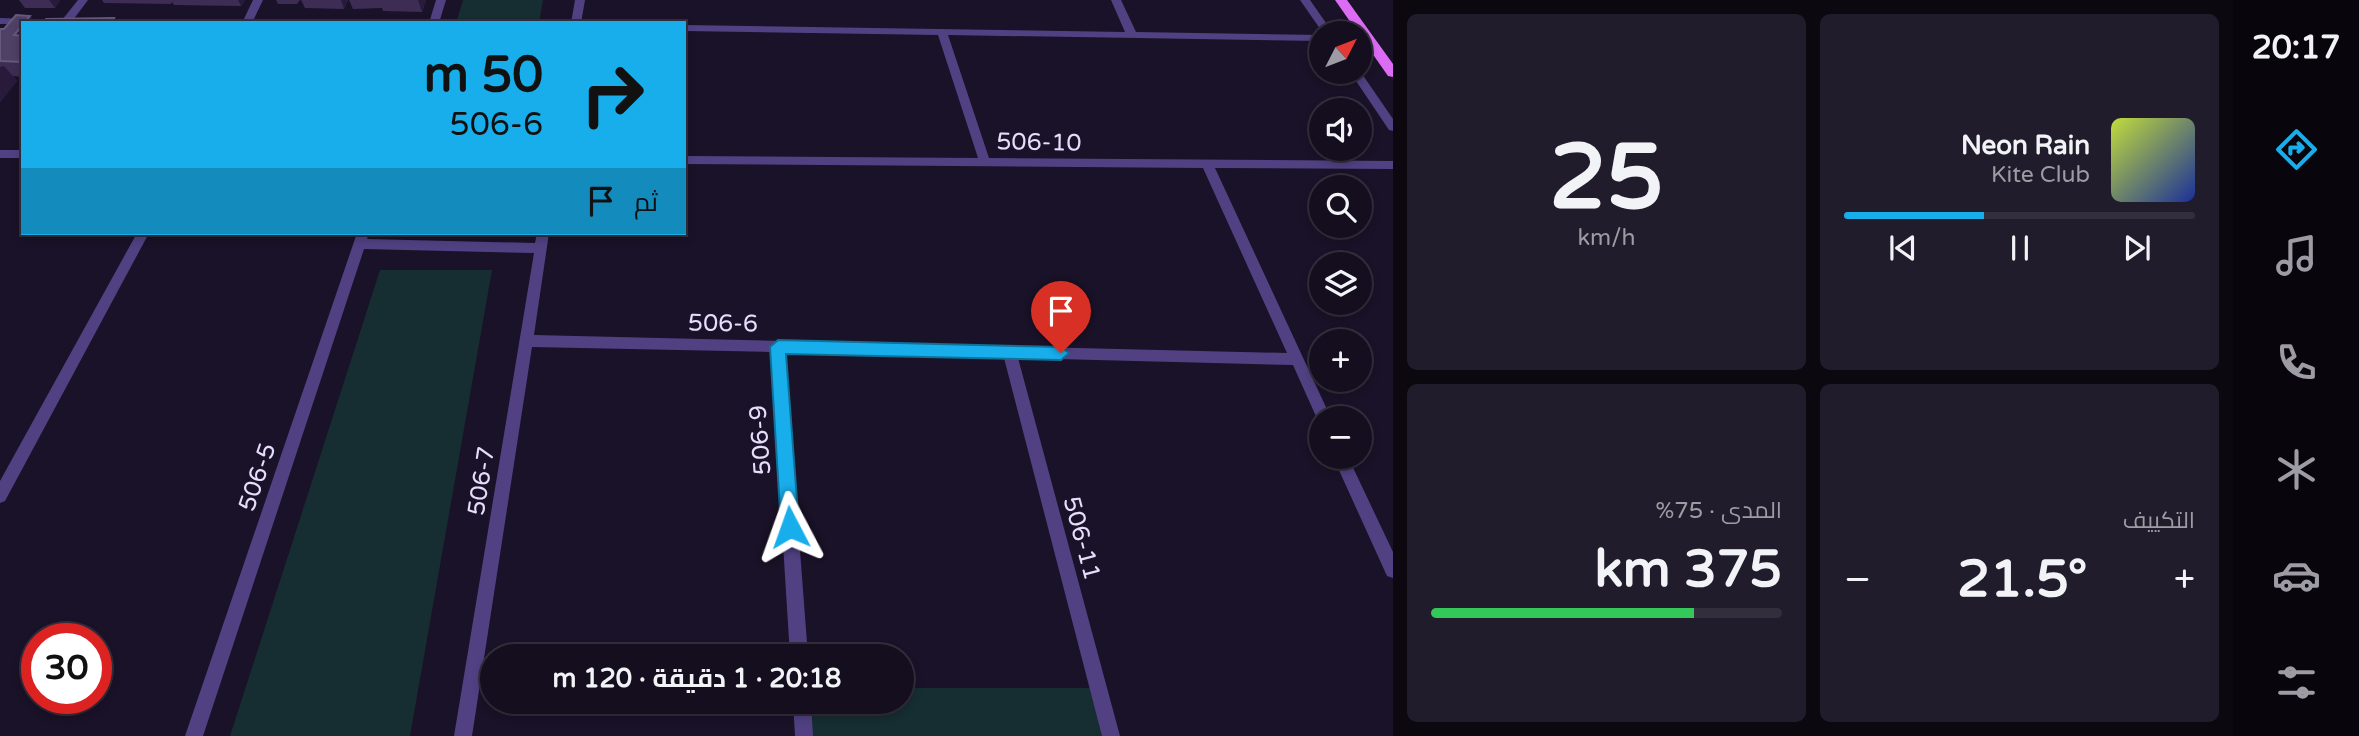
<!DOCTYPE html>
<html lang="ar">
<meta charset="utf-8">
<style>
body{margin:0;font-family:"Varela Round",Cairo,sans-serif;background:#211c2b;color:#f1f3f6;direction:rtl;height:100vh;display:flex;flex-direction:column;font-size:26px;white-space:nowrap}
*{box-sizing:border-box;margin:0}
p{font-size:23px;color:#9d9ca4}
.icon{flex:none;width:38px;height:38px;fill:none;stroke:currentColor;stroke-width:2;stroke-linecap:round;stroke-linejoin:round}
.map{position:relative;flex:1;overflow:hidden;direction:ltr}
.drawer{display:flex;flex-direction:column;gap:14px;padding:14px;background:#0b0810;width:840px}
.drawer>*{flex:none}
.banner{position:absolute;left:21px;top:21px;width:665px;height:214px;border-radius:0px;box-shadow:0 4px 10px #0003,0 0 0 2px #332e3c;direction:rtl;background:#18aeec;color:#111;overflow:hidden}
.needle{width:46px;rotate:48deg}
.fabs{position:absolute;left:1309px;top:21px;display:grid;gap:14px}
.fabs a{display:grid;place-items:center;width:63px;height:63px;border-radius:50%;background:#140e1e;box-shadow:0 4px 10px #0003,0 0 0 2px #332e3c;font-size:35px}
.speed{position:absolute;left:21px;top:623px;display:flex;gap:14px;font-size:35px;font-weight:700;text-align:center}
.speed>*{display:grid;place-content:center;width:91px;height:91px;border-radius:50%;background:#140e1e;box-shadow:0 4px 10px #0003,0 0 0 2px #332e3c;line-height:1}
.speed .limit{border:10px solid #d22;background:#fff;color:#111}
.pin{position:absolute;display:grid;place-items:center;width:60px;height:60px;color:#fff;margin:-72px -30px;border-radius:50% 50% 50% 0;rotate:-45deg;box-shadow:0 0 7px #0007}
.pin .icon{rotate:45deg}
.me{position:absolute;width:77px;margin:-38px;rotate:356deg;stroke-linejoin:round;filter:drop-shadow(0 0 5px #0008)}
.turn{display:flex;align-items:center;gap:24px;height:147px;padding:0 28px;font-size:32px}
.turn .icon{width:91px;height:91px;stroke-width:2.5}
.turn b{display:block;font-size:49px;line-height:60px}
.then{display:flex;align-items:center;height:66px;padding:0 28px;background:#0003;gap:14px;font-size:26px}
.big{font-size:52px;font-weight:700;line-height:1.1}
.drawer .widget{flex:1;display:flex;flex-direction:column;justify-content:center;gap:10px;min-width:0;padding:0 24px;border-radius:10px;background:#211c2b}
.drawer .dial{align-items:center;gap:0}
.dial b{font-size:91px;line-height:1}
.song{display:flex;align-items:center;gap:21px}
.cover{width:84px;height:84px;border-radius:10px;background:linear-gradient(135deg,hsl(70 70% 55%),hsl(230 70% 35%))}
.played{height:7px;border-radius:4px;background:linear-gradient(90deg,#18aeec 40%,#332e3c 40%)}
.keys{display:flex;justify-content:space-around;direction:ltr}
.heat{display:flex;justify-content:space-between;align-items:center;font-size:38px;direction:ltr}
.charge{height:10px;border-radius:5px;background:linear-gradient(90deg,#34c759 75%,#332e3c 0)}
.drawer .tiles{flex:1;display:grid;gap:14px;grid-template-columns:repeat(2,1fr)}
.trip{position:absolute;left:480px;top:644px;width:434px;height:70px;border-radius:35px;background:#140e1e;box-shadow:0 4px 10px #0003,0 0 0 2px #332e3c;font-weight:700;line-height:70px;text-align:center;direction:rtl}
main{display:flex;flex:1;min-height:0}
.tab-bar{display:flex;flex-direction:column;width:126px;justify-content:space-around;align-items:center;background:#08060c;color:#9d9ca4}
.tab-bar .icon{width:49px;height:49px}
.tab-bar .selected{color:#18aeec}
.tab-bar b{font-size:32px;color:#f1f3f6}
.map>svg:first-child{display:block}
</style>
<main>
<nav class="tab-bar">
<b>20:17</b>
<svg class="icon selected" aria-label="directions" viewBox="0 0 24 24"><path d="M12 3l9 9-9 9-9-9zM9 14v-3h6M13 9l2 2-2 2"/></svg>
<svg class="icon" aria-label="music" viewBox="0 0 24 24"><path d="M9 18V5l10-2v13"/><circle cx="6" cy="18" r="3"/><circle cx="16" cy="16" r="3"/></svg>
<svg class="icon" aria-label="phone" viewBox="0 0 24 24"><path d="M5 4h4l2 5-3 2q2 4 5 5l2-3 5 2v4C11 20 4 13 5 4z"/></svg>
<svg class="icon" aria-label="climate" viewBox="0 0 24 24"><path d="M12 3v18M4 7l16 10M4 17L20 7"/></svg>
<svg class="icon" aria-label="car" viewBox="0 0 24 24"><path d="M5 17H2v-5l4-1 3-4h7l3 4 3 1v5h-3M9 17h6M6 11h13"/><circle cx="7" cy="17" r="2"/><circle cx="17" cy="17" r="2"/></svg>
<svg class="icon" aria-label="filters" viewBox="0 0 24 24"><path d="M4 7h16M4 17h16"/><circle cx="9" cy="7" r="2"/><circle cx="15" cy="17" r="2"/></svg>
</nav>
<section class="drawer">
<div class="tiles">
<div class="widget">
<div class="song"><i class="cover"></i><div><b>Neon Rain</b><p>Kite Club</p></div></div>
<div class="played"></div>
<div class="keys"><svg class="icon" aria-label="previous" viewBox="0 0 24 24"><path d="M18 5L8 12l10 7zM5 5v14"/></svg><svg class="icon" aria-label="pause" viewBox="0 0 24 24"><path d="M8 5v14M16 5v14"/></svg><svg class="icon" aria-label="next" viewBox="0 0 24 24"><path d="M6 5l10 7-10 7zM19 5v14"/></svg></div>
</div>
<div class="widget dial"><b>25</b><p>km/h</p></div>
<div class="widget"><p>التكييف</p>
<div class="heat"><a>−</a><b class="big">21.5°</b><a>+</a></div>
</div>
<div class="widget"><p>المدى · 75%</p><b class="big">375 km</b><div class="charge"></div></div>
</div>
</section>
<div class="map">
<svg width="1393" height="736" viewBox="0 0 1393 736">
<rect width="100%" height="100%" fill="#1a1228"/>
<!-- green -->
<path fill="#162d31" d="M463,0H543L539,23H456Z
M380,270H492L410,736H230Z
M901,688H1098L1111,736H804L802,702H901Z"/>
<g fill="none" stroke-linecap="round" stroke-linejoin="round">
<!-- street -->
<path fill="#514183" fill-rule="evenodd" d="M78,0H88L73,20L78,23L0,24V18L62,20Z
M253,0H263L252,23H242Z
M436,0H446L439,23H429Z
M575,0H585L581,23H571Z
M1111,0H1121L1136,32L1321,35V41L948,35L989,158L1393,161V169L1215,168L1331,418H1321V423H1319L1293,365L1018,358L1120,736H1102L1004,358L785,353L808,656H790L771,352L532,347L472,736H454L534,253L364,249L203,736H185L357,233H369L367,239L535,243L537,233H549L534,335L1287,353L1203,168L684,164V156L978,158L938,35L684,31V25L1125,32Z
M1300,0H1310L1333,33H1323Z
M1360,71L1393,119V131L1389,130L1350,72Z
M0,150H23V158H0Z
M137,233H149L5,501L0,503V481Z
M1333,457H1348L1393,552V578L1387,576Z
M793,702H811L813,736H795Z"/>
<!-- primary -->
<path fill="#db6cf3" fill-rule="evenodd" d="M1335,0H1347L1393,64V77L1388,76Z"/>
</g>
<!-- wall -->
<path fill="#3d2d54" d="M19,0H60L55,8H25Z
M102,0H245L241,6L174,5L172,2L171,4L104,3Z
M276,0H300L297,4H278Z
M301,0H348L344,9L305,8Z
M349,0H426L422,12L383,11L382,8L353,9Z
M30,16L36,23H23V79V77L13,76L17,81L0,102V29H4Z"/>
<!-- shaded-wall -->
<path fill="#271a3b" d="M49,0H60L55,8Z
M238,0H245L241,6Z
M341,0H348L344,9Z
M418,0H426L422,12Z
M30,16L36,23H24Z
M23,25V45L14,35Z
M4,66L17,81L0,102V67Z"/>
<!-- building -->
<path fill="#4f4066" stroke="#67587d" stroke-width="2" d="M16,15L30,16L24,23H23V25L14,35L23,36V62L0,61V29H4Z
M114,18L111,23H43L46,19Z"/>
<!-- route -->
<path fill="#18aeec" stroke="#107199" stroke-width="2" d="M778,340L1061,347L1069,353L1061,360L786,354L799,527L796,533L790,536L784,533L781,527L770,347Z"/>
<g text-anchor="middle" stroke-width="7" stroke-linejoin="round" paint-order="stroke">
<!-- street labels -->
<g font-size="24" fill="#e6dcfc" stroke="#1a1228">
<text transform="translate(1039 142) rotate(1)" y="8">506-10</text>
<text transform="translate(723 323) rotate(1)" y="8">506-6</text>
<text transform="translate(760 440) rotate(-94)" y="8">506-9</text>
<text transform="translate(257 477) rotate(-71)" y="8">506-5</text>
<text transform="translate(481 481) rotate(-81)" y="8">506-7</text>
<text transform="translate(1082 538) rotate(75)" y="8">506-11</text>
</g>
</g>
</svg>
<div class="fabs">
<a><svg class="needle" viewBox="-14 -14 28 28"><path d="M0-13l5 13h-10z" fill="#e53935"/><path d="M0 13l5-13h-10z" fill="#9d9ca4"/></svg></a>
<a><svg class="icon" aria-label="sound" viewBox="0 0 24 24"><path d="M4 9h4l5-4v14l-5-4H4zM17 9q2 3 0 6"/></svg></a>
<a><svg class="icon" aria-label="search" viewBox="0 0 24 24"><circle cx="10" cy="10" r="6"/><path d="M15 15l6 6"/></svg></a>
<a><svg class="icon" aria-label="layers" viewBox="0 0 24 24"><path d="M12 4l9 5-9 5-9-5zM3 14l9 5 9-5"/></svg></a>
<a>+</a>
<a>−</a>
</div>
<div class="speed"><div class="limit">30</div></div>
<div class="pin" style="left:1061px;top:353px;background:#d93025"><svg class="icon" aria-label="arrive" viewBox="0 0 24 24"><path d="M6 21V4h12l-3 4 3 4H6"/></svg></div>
<svg class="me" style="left:790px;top:527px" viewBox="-20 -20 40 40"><path d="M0-17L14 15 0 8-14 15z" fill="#18aeec" stroke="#fff" stroke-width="4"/></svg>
<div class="trip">20:18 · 1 دقيقة · 120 m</div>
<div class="banner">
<div class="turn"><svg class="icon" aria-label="right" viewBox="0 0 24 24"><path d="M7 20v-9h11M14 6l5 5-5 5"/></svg><div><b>50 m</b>506-6</div></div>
<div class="then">ثم<svg class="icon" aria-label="arrive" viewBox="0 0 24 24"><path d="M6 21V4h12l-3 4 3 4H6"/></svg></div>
</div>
</div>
</main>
